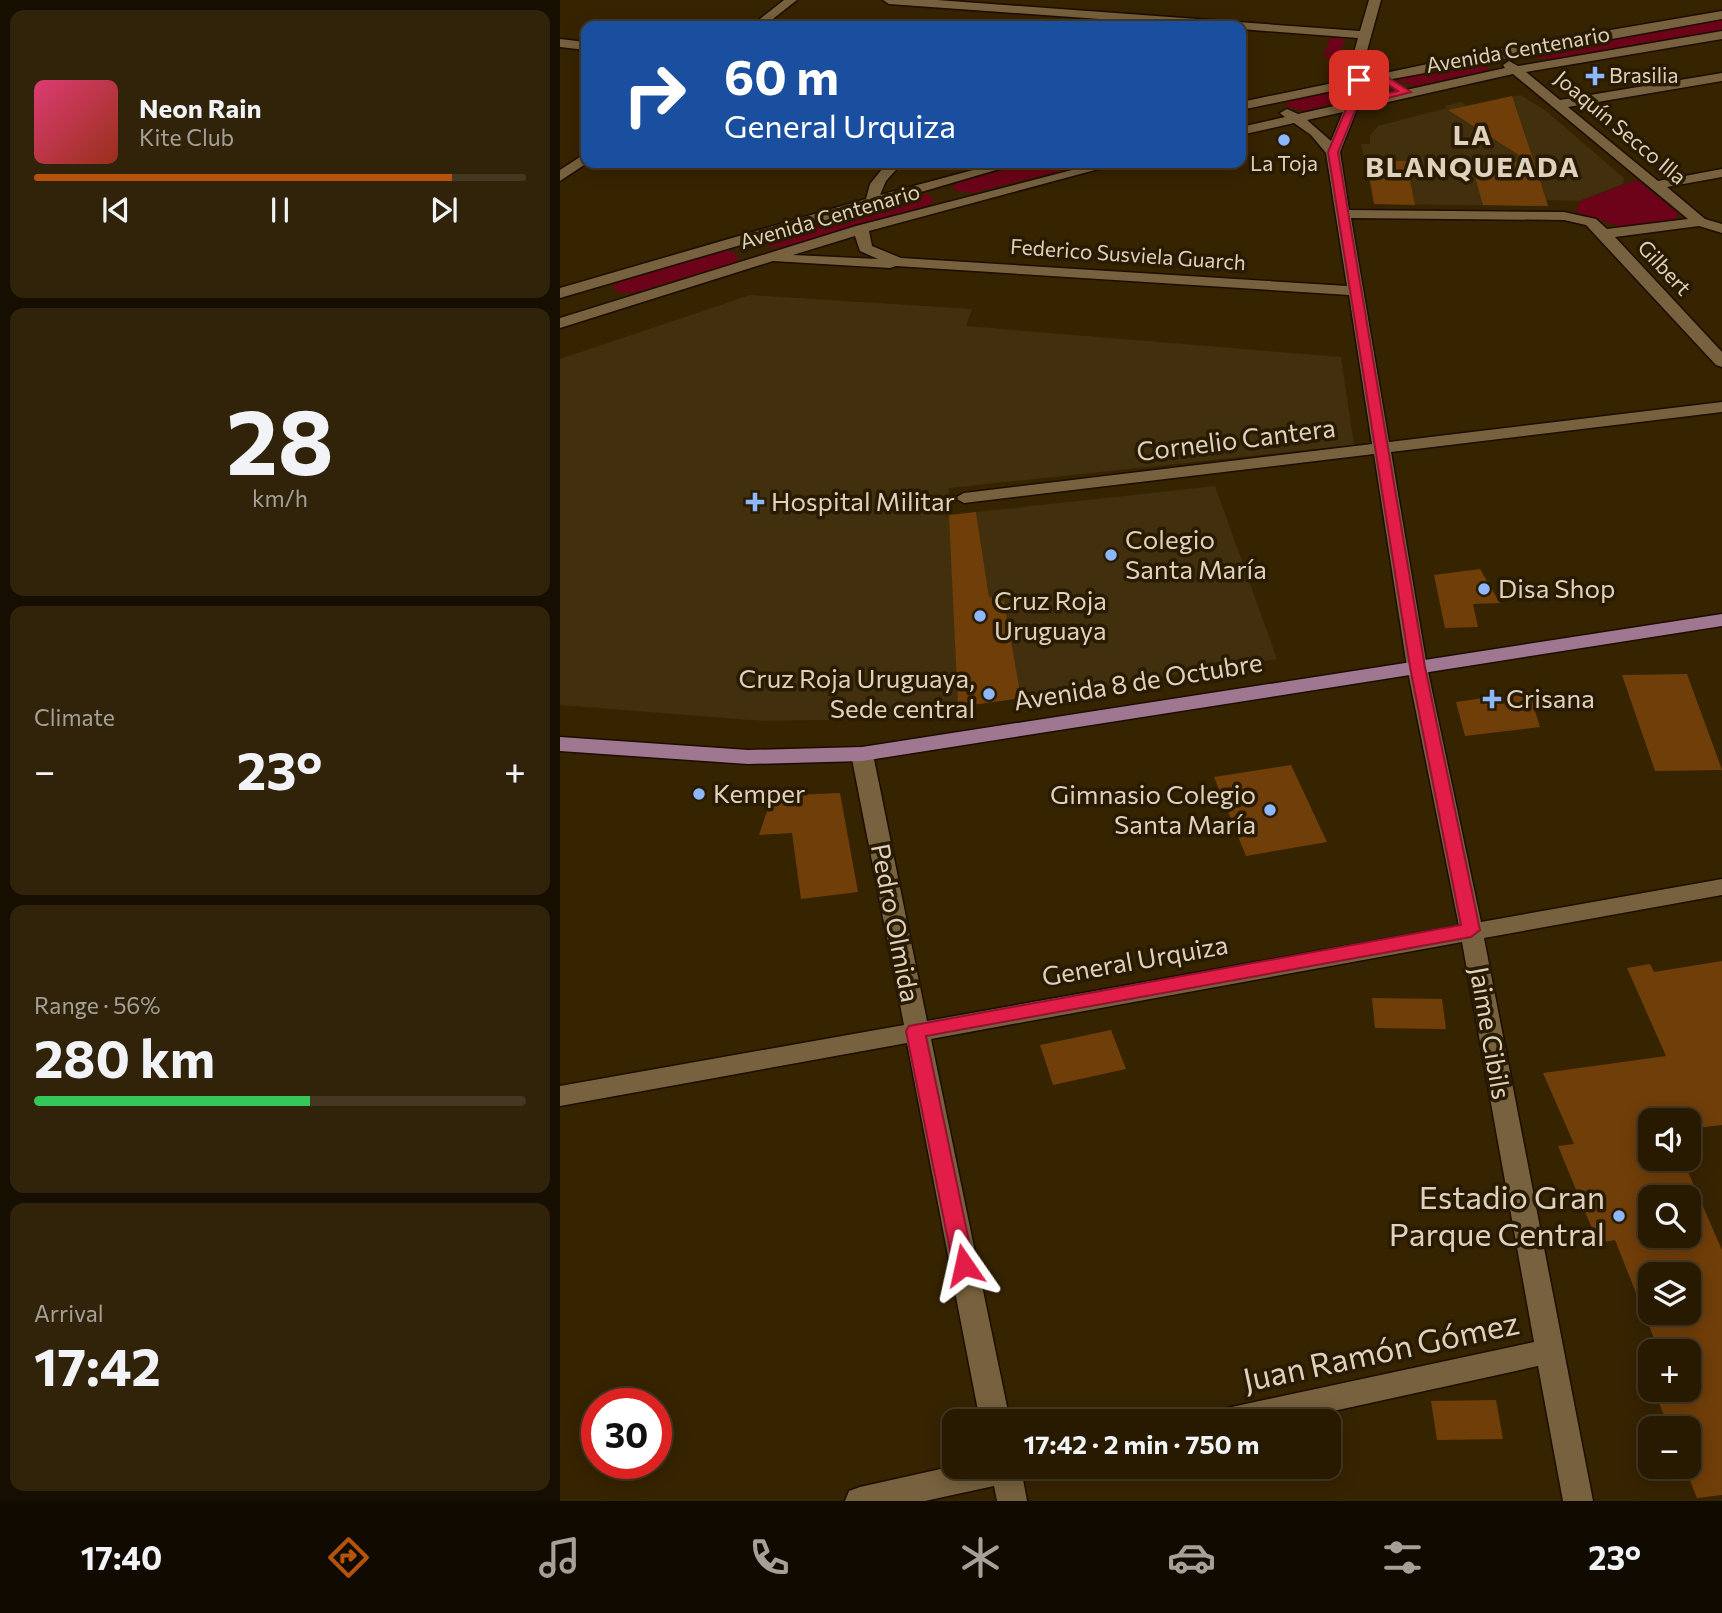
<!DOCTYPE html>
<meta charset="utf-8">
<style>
body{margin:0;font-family:Commissioner,sans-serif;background:#30230a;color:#f1f3f6;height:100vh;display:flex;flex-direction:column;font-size:26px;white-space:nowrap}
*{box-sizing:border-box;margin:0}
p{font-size:23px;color:#a5a199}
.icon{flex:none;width:38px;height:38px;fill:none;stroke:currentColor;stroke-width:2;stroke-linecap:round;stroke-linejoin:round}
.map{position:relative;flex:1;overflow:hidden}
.sheet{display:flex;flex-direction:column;gap:10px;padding:10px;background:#160e00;width:560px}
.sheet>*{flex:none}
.hud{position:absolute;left:21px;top:21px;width:665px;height:147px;border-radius:14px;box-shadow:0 4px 18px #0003,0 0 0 2px #443822;background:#1a4fa0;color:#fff;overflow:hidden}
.tools{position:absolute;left:1078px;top:1108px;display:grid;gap:14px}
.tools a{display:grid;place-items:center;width:63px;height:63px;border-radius:14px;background:#281a00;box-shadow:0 4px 18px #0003,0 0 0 2px #443822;font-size:35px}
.speed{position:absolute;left:21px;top:1388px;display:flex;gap:14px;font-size:35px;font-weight:700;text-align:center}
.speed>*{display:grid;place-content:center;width:91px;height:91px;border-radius:50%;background:#281a00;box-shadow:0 4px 18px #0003,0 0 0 2px #443822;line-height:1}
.speed .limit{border:10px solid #d22;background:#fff;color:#111}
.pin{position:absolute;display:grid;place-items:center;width:60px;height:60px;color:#fff;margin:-30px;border-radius:14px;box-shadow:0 4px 10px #0006}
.me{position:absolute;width:77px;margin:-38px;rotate:349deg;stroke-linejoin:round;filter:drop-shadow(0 0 5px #0008)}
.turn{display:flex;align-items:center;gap:24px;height:147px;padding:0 28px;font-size:32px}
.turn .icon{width:91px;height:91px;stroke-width:2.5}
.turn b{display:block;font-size:49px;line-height:60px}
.big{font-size:52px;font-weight:700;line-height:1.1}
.sheet .card{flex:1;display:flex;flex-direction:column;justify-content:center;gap:10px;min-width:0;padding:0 24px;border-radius:14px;background:#30230a}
.sheet .dial{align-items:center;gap:0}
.dial b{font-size:91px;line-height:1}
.song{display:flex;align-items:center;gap:21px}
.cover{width:84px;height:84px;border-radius:10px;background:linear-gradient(135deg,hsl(340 70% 55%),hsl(10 70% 35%))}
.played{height:7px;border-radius:4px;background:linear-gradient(90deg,#b45309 85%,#443822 85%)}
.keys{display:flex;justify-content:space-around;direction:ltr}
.heat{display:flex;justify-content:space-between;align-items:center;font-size:38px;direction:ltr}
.charge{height:10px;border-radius:5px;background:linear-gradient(90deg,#34c759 56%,#443822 0)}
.trip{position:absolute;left:382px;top:1409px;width:399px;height:70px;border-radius:14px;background:#281a00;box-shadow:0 4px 18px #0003,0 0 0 2px #443822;font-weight:700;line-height:70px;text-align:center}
.menu{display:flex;height:112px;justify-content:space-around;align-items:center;background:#100a00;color:#a5a199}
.menu .icon{width:49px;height:49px}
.menu .selected{color:#b45309}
.menu b{font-size:32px;color:#f1f3f6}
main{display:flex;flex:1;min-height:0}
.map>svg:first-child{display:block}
</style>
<main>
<section class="sheet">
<div class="card">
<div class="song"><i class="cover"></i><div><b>Neon Rain</b><p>Kite Club</p></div></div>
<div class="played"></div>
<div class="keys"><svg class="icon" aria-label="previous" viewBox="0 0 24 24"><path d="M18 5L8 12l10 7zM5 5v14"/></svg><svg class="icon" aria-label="pause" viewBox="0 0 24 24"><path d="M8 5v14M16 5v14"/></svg><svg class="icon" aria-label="next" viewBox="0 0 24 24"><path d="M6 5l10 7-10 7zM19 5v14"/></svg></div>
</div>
<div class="card dial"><b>28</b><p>km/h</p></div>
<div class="card"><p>Climate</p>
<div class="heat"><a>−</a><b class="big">23°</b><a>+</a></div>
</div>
<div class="card"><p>Range · 56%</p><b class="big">280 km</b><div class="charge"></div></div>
<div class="card"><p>Arrival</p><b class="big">17:42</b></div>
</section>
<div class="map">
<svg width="1162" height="1501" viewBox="0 0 1162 1501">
<rect width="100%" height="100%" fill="#362300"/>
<!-- built -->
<path fill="#412f0d" d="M961,95L986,111L1064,178L1063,184L1019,201L987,200L988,206L814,204L801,144H810V135L818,126L887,108L884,106L901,102L907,106Z
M190,295L412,309L406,326L781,357L794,445L389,488L398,707L321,719L203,721L0,705V359Z
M655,486L717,659L461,698L429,597L416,512Z"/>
<!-- green -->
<path fill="#6c0318" d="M1162,19V31L997,59L976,58L970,53Z
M771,36L785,40L778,57L785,59L800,76L774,81L766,75L776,58L763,57Z
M915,63L926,66L928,70L856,86L837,81L842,76Z
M814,84L824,91L743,111L726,106L730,100Z
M473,163H532L412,193L393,190L395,183L401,181Z
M1077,180L1118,213L1117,217L1113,221L1061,227L1016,212L1020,201Z
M367,194L374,200L369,205L225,247H209L202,242L211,234L353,195Z
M158,250L171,251L179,257L173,263L73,293H60L52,288L60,280Z"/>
<!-- building -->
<path fill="#703e09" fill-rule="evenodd" d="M952,96L974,162L988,206L923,205L911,162H970L888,110Z
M807,161H846L855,205L814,204Z
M416,512L429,597L444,601L461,698L398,707L389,515Z
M920,569L940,603L913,604L918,627L885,628L874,575Z
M1127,674L1162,770L1095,771L1062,675Z
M969,691L980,727L905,736L896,702Z
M731,765L767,842L686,856L654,777Z
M280,793L298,892L241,899L232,833L199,835L212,796Z
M1162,961V1125L1129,1129V1120H1090V1158H1122L1162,1250V1495L1137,1498L1124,1466H1129V1428H1109L1094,1390H1129V1351H1099L1055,1240L1038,1243L998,1146L1014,1144L983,1073L1106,1056L1067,968L1090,964L1094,972ZM1090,1197H1129V1236H1090ZM1090,1274H1129V1312H1090Z
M812,998L882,999L886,1029L815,1028Z
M551,1030L566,1069L493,1085L480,1045Z
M936,1400L943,1439L877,1440L871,1401Z"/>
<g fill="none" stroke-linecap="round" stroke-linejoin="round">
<defs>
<path id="minor" d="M224,0H237L204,26H191Z
M323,0H377L800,31L809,0H821L805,58L825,73L934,50L1162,11V19L832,79L827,84L820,81L681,110V102L812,75L792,59L798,38L681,29V26H637L329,4Z
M1162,31V39L966,72L1000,100L1162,73V81L1008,107L1098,181L1162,169V177L1107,187L1145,219L1162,224V233L1139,226L1055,237L1162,352V367L1156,365L1026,225L1004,220L791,218L829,442L1162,402V412L831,452L867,667L921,922L1162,879V895L924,938L1033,1501H1003L978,1366L728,1421H652L657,1411L667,1408L974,1342L902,942L371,1039L450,1421H420L347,1043L0,1106V1086L344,1025L291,754L302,747L313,754L367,1021L899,926L847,667L814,454L404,503L395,498L404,493L812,444L789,295L336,266L330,268L213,261L0,328V318L296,226L539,163H561L309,231L312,246L341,258L787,286L766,153L751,135L734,123L681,135V127L725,117L720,113L727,109L738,114L945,68L943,65L949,61L958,66ZM953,74L1128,219L1047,229L1036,219L1004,212L789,210L780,152L797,109ZM783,112L771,141L747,120ZM295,236L300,251L318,259L233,255Z
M0,39L26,42V50L0,47Z
M26,153L27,163L0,181V170Z
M327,163H342L326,181L320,195L439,163H460L0,298V288L306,199L310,184Z
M394,1466H474L470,1476L463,1479L467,1501H437L434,1486L365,1501H285L289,1491L300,1487Z"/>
<path id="major" d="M1162,614V626L302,761L188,764L0,751V737L188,750L302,747Z"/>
</defs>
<!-- minor casing -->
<use href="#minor" stroke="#1b0d00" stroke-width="3"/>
<!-- major casing -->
<use href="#major" stroke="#1b0d00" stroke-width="3"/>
<!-- minor -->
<use href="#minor" fill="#77613e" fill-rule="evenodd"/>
<!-- major -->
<use href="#major" fill="#a07791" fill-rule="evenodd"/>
</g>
<!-- route -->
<path fill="#e11d48" stroke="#92132f" stroke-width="2" d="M821,73L851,92L797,106L778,152L865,667L920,930L911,937L366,1036L414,1265L411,1271L404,1274L396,1271L393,1265L346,1031L349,1026L901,925L850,667L768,152L789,102L838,91L819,79L799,83L794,80Z"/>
<!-- markers -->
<g fill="#8eb8fd" stroke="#291b01" stroke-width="2.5">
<path d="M1031.5 65.5h7v7h7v7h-7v7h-7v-7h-7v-7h7z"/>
<circle cx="724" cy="140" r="7"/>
<path d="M191.5 491.5h7v7h7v7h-7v7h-7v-7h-7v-7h7z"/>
<circle cx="551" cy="555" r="7"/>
<circle cx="924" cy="589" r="7"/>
<circle cx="420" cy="616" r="7"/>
<circle cx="429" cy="694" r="7"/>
<path d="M928.5 688.5h7v7h7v7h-7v7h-7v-7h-7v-7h7z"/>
<circle cx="139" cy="794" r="7"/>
<circle cx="710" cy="810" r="7"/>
<circle cx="1059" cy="1216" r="7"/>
</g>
<g text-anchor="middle" stroke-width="7" stroke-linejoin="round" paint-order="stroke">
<!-- far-street labels -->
<g font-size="21" fill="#ded2bf" stroke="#291b01">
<text transform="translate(958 50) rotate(-10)" y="7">Avenida Centenario</text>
<text transform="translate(1060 128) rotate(40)" y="7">Joaquín Secco Illa</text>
<text transform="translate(270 217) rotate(-16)" y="7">Avenida Centenario</text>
<text transform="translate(568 255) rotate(4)" y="7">Federico Susviela Guarch</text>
<text transform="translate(1104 268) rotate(47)" y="7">Gilbert</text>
</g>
<!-- far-poi labels -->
<g font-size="21" fill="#ded2bf" stroke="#291b01" text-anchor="start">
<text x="1049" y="83">Brasilia</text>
<text x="724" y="171" text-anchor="middle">La Toja</text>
</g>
<!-- street labels -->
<g font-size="26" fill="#ded2bf" stroke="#291b01">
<text transform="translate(676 440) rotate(-7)" y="9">Cornelio Cantera</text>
<text transform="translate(578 682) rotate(-9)" y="9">Avenida 8 de Octubre</text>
<text transform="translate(335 923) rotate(79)" y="9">Pedro Olmida</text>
<text transform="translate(575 961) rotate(-10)" y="9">General Urquiza</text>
<text transform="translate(930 1033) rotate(80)" y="9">Jaime Cibils</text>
</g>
<!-- poi labels -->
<g font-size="26" fill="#ded2bf" stroke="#291b01" text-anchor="start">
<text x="211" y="511">Hospital Militar</text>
<text x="565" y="549">Colegio<tspan x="565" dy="30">Santa María</tspan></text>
<text x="938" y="598">Disa Shop</text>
<text x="434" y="610">Cruz Roja<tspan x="434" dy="30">Uruguaya</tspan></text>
<text x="415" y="688" text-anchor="end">Cruz Roja Uruguaya,<tspan x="415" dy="30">Sede central</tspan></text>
<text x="946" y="708">Crisana</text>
<text x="153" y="803">Kemper</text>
<text x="696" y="804" text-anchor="end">Gimnasio Colegio<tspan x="696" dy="30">Santa María</tspan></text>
</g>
<!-- far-district labels -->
<g font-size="28" font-weight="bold" letter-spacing="2" fill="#ded2bf" stroke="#291b01">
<text x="913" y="145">LA<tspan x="913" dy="32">BLANQUEADA</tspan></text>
</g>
<!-- near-poi labels -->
<g font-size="32" fill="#ded2bf" stroke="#291b01" text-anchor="end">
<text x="1045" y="1209">Estadio Gran<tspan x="1045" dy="37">Parque Central</tspan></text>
</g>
<!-- near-street labels -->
<g font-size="32" fill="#ded2bf" stroke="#291b01">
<text transform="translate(821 1352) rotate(-12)" y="11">Juan Ramón Gómez</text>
</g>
</g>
</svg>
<div class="tools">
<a><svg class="icon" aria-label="sound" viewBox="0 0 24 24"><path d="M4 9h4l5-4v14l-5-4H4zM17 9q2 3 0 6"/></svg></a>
<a><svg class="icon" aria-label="search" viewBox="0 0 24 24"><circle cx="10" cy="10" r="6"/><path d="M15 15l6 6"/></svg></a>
<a><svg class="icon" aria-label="layers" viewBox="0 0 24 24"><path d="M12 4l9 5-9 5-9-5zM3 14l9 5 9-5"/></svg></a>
<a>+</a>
<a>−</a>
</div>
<div class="speed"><div class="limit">30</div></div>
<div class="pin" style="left:799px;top:80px;background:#d93025"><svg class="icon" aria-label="arrive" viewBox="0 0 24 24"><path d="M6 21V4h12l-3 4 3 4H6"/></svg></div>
<svg class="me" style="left:404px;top:1265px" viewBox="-20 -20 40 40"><path d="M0-17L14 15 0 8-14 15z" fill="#e11d48" stroke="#fff" stroke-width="4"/></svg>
<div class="trip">17:42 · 2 min · 750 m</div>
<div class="hud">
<div class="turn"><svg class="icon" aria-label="right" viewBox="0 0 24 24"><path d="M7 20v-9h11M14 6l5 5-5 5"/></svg><div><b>60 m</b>General Urquiza</div></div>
</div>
</div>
</main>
<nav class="menu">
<b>17:40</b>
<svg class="icon selected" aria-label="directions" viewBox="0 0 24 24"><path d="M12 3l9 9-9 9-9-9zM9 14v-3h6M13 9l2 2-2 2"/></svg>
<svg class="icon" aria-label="music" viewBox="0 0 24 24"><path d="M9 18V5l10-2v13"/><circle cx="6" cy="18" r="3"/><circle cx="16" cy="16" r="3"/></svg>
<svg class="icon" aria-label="phone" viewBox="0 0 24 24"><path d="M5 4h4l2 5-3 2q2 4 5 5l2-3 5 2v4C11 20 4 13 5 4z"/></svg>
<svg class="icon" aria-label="climate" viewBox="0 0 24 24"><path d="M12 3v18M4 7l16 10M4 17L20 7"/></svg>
<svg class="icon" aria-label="car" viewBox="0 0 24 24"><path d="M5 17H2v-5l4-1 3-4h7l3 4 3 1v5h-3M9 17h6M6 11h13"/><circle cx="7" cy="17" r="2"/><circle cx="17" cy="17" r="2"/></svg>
<svg class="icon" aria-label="filters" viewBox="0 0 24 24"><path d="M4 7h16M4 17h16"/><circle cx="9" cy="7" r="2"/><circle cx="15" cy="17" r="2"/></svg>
<b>23°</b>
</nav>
